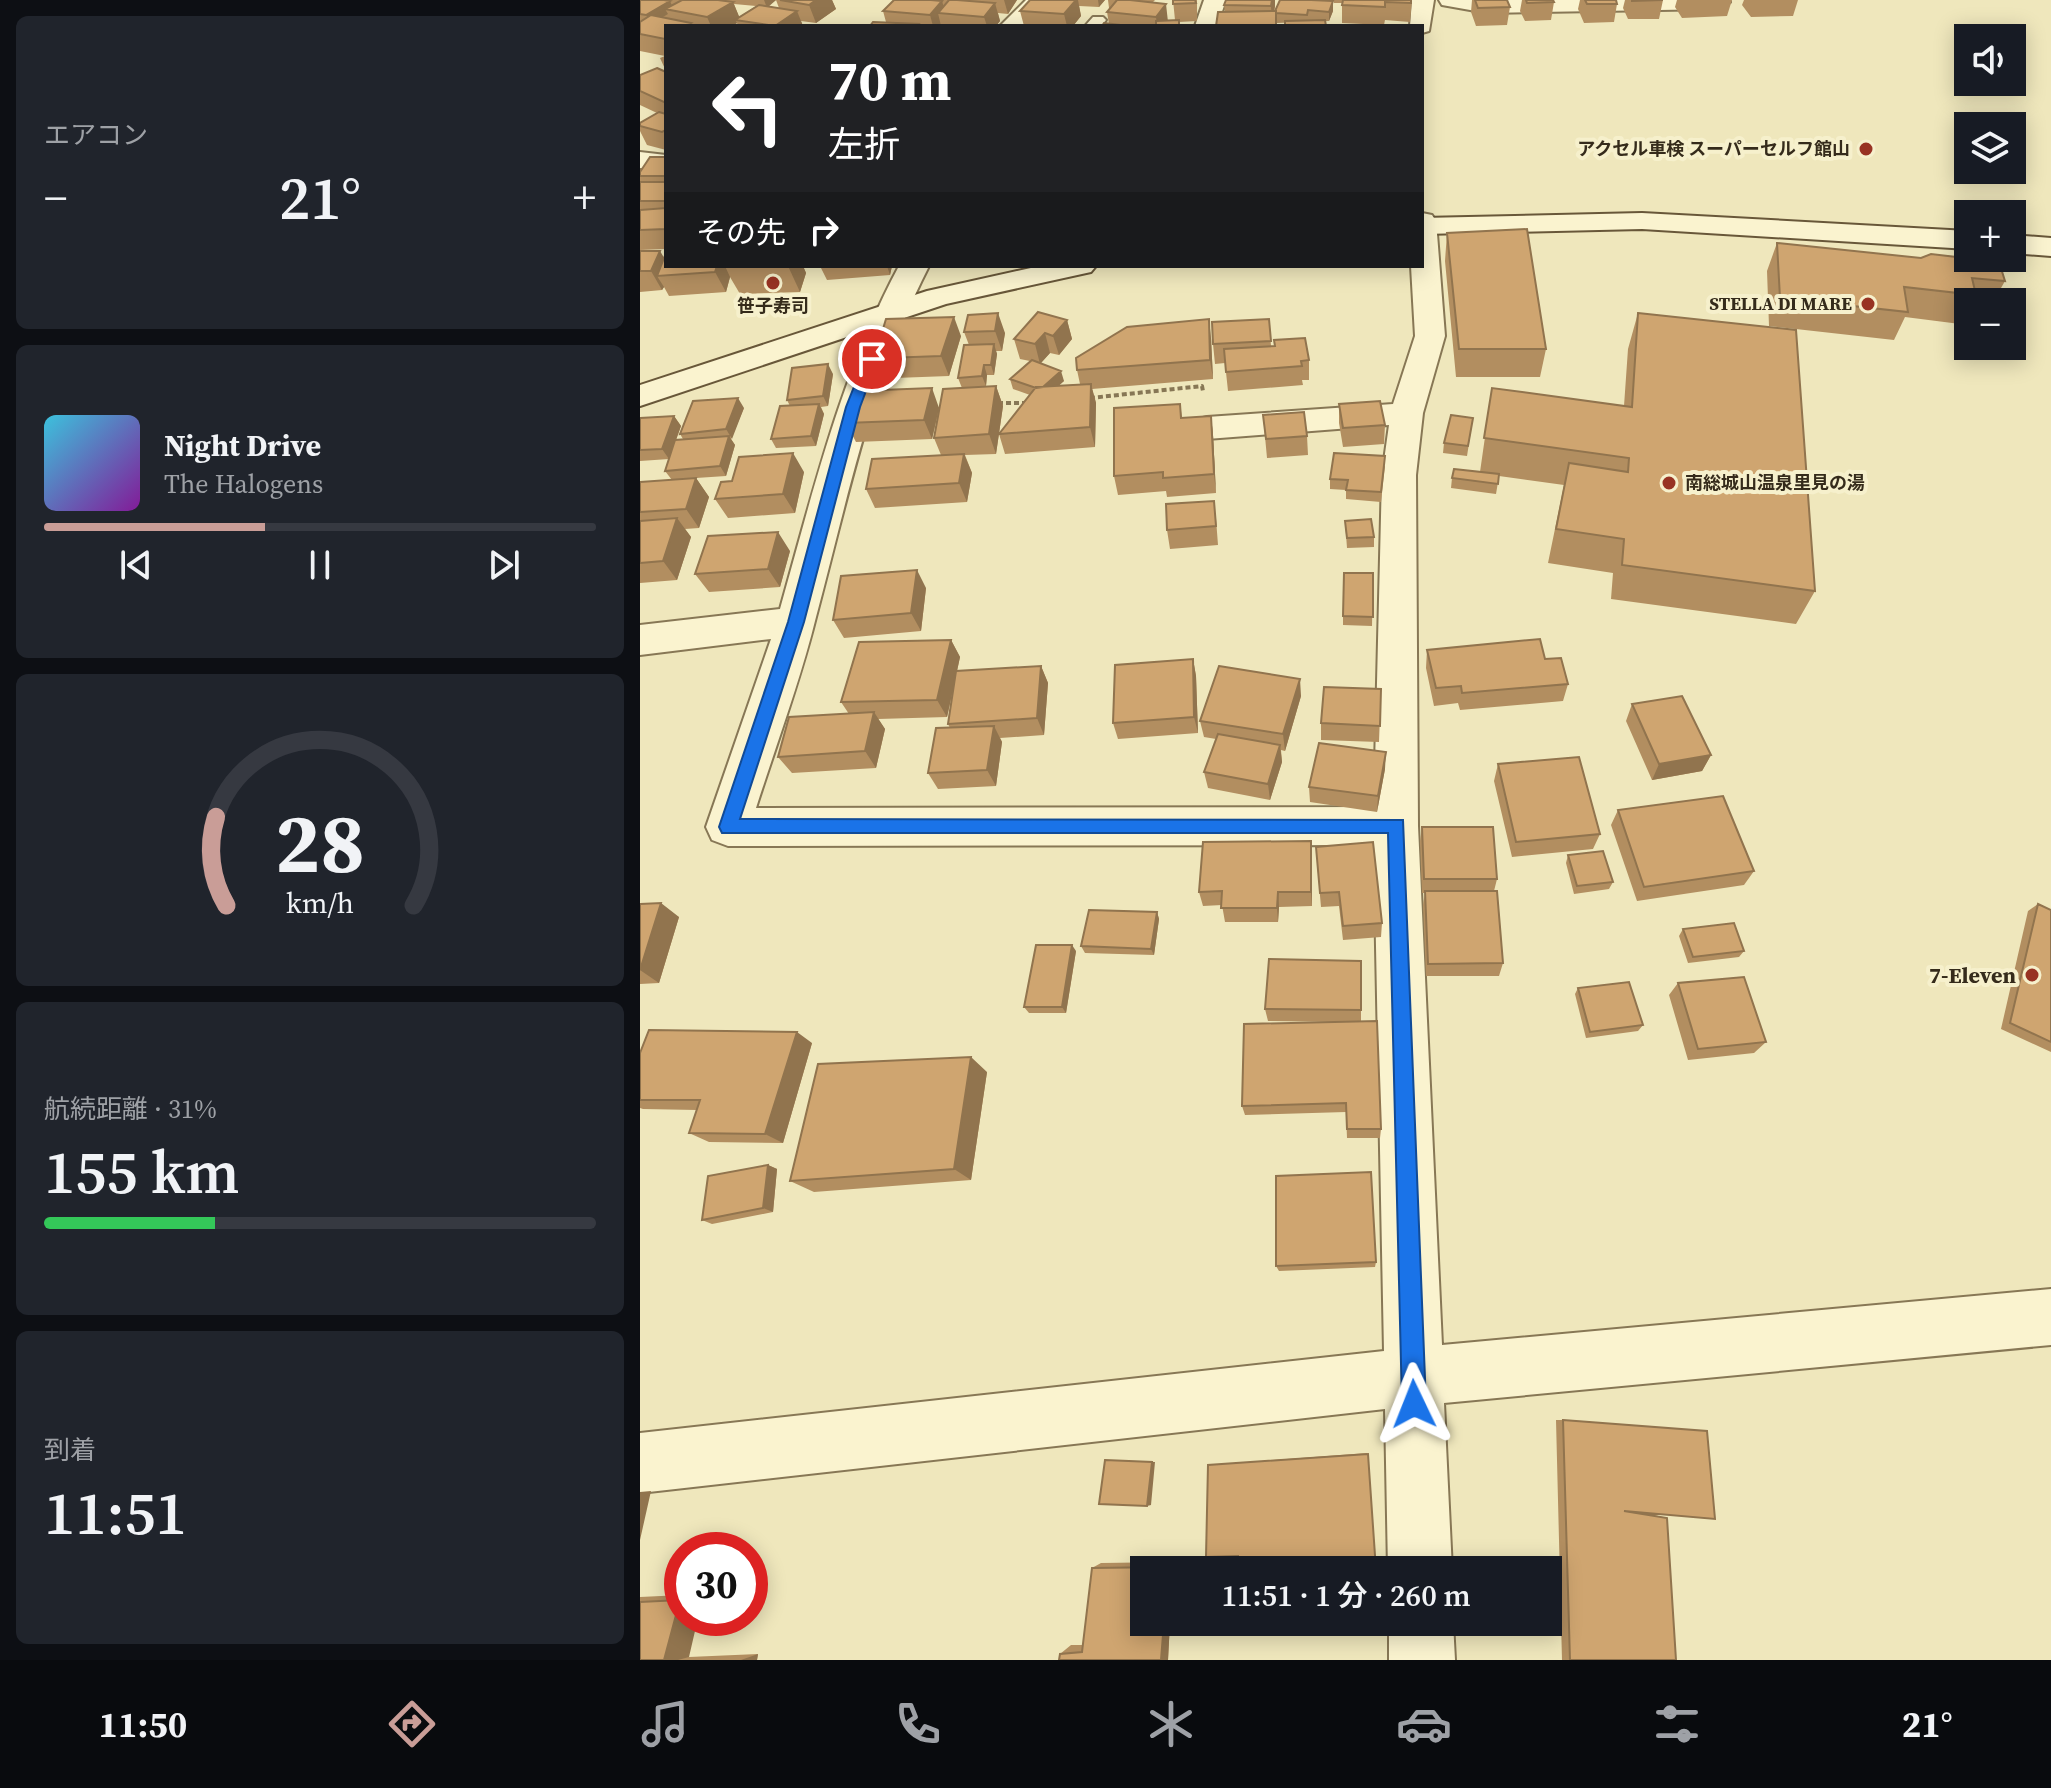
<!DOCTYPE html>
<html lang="ja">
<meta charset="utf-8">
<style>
body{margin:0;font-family:"Source Serif 4","Noto Sans JP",serif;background:#20242c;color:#f1f3f6;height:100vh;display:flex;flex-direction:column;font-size:30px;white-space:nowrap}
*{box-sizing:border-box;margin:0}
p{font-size:26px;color:#9ea1a6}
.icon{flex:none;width:44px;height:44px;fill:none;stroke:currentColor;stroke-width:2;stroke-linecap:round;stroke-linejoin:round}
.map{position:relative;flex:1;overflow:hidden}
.details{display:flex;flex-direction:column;gap:16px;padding:16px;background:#0d0f14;width:640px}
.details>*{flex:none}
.guide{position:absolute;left:24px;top:24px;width:760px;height:244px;border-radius:0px;box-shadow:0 4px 20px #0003;background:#202124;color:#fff;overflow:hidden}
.fabs{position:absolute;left:1314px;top:24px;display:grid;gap:16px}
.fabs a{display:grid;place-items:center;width:72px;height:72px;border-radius:0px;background:#171b24;box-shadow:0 4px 20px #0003;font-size:40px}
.speed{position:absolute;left:24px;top:1532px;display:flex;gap:16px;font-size:40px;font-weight:700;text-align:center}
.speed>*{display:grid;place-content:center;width:104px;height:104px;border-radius:50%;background:#171b24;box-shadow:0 4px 20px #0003;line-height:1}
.speed .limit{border:12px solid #d22;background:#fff;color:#111}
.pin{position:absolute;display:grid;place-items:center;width:68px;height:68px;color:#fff;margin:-34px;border:4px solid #fff;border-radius:50%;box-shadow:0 2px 8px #0007}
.me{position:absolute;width:88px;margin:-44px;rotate:358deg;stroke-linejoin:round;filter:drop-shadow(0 0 6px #0008)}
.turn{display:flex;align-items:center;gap:28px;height:168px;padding:0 32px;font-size:36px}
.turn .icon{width:104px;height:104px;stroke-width:2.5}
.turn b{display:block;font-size:56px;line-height:68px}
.then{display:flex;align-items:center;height:76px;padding:0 32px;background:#0003;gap:16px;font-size:30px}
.big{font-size:60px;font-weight:600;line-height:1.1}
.details .tile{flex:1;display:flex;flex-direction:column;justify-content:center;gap:12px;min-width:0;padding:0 28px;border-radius:12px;background:#20242c}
.details .dial{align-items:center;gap:0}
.dial svg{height:208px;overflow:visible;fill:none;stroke:#363941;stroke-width:7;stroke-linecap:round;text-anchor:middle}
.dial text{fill:#f1f3f6;stroke:none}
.song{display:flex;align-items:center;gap:24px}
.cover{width:96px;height:96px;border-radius:12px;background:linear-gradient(135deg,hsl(190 70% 55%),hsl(290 70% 35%))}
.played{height:8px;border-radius:4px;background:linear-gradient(90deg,#c99d97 40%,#363941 40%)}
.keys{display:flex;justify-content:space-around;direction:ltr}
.heat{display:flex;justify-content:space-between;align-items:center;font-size:44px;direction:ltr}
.charge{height:12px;border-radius:6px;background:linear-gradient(90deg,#34c759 31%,#363941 0)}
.trip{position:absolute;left:490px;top:1556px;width:432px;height:80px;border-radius:0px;background:#171b24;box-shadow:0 4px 20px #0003;font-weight:600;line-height:80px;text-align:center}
.tabs{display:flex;height:128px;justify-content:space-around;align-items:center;background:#090b0e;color:#9ea1a6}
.tabs .icon{width:56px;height:56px}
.tabs .selected{color:#c99d97}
.tabs b{font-size:36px;color:#f1f3f6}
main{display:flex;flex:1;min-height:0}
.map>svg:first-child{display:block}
</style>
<main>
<section class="details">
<div class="tile"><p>エアコン</p>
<div class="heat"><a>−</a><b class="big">21°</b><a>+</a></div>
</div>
<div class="tile">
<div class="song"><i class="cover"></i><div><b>Night Drive</b><p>The Halogens</p></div></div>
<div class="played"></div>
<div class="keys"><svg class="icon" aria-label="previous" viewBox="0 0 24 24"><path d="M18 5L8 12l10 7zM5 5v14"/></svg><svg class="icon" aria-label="pause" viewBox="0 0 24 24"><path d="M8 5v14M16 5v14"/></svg><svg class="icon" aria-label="next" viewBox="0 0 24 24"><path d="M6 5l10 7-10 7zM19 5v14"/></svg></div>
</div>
<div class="tile dial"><svg viewBox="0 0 100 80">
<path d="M14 69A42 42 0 1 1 86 69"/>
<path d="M14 69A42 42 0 0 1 10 35" stroke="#c99d97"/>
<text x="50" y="56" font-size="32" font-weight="700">28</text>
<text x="50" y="72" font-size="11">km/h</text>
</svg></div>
<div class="tile"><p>航続距離 · 31%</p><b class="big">155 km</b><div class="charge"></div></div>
<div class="tile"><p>到着</p><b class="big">11:51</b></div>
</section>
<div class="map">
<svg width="1411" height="1660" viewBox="0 0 1411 1660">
<rect width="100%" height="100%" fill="#efe7bc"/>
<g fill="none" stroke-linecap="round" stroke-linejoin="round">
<defs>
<path id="lane" d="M453,17H463L466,20L461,26H445Z"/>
<path id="street" d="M386,0H410L384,26H360Z
M564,0H586L577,26H555Z
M772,0H794L789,31L782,33V26H770Z
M799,0H1089L1090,2L1079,9L847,13L802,5Z
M0,152L26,155V171L0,168Z
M782,213L792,215L796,221L805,336L783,413L776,475L778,826L802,1345L1411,1289V1345L804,1403L812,1570H748L745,1409L0,1493V1433L744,1351L734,845L88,846L72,840L66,827L131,639L0,655V625L140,609C173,492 201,374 259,266H289C232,377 208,497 176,617C160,682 136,745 116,808L734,807L742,475L749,425L567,439L555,436L550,428L555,420L567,417L753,404L775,336L771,266H782Z
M749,1622H813L815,1660H749Z"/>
<path id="secondary" d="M1002,213L1328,231V249L1002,229L782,234V218Z
M1372,235L1411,238V256L1372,253Z
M400,266H456L451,272L306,304L0,406V385L287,291Z"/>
</defs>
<!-- lane casing -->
<use href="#lane" stroke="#877755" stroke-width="4"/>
<!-- street casing -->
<use href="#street" stroke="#877755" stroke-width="4"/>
<!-- secondary casing -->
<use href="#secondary" stroke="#685739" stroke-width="4"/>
<!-- path -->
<path stroke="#877755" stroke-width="4" stroke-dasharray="5 3" stroke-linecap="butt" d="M450,398L562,386L563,391
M358,403H388"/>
<!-- lane -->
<use href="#lane" fill="#faf3cf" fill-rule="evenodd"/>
<!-- street -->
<use href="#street" fill="#faf3cf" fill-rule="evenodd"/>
<!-- secondary -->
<use href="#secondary" fill="#faf3cf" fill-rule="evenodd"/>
</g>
<!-- wall -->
<path fill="#b28e60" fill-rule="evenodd" d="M0,0H136L128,6L139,8L136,0H192L196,9L176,23L161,21L163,26H98L97,23L92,26H26V71L20,58L25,56L0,51ZM94,4L116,6L99,17Z
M254,0H377L368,14L358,13L360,21L356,26H230L246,22L243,11Z
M390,0H465L459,7L439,6L441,16L433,26H384L380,11Z
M468,0H515L513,2L528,21L535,20L533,0H557V21L539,22V26H462L469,24L467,12L470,8H469Z
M694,0H772L770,22L745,20L744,25L702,23V3H694Z
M832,0H867L870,7L867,25L836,26L831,12Z
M882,0H913L914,2L911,20L885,21L880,11Z
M940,0H976L977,4L974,22L944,23L938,9Z
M985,0H1023L1019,19H988L983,8Z
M1037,0H1092L1087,16L1042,18L1035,7Z
M1104,0H1158L1153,16L1111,17L1102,5Z
M693,1V11L689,21L637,23V26H576L585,12L584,5L635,6L634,11Z
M26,72V150L7,145L0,131V123L17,113L0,105V75Z
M26,157V249L0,250V172Z
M807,233L906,349L900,377H816L805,261Z
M1137,243L1365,281L1353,302H1328V309L1320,324L1265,317L1254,340L1129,326L1127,271Z
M0,251L26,266H163L166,273L160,292L100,294L90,277L86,292L29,296L24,287L22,290L0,292Z
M180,266H252L250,275L187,280Z
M998,313L1175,591L1156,624L971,599L973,573L908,563L924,485L859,476L856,494L811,488L812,478L840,472L852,388L984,406L988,349Z
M328,315L365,333L362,351H356L357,354L354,375H347L346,386H356L363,406L356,454L325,455L332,473L327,502L235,508L226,489L301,455L294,438L298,414L292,439L216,442L206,423L299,407L322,388L318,378L329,345L324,332Z
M629,319L631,346H635L634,340L669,360V380H662L663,385L588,391L585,363L575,364L573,344Z
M427,320L432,339L419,355L410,353L401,363L424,381L418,386L440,384L437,370L571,338L573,379L452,389L456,403L455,447L365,454L359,434L390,395L373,389L370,379L390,361L380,359L374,339Z
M321,336L309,376L255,378L252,372H245L236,352Z
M193,374L188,406L181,407L184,414L176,446L136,448L131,439L150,406L147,400Z
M540,404L542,418L571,416L573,435L576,493L527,497L526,491L478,495L474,476Z
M699,404L745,425L744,444L703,447L699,423Z
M104,408L91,439L95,445L86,476L56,478L69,497L59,528L45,529L51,537L37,580L0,583V482L32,480L25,471L29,459L0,461V418L34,416L41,426L36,440L43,439L40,434Z
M623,415L667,436L668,455L627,458Z
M833,418L827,456L803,453L804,443Z
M745,466L741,502L706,499V490L690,489V479Z
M164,472L155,513L88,518L75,499Z
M576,519L578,545L530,549L527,530Z
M705,521L734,537V547L707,548Z
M150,551L140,587L69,592L55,574Z
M733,573L732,626L703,625V616Z
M286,588L281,631L204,638L193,620Z
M311,640L320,657L317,671L401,666L408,683L404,735L360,738L362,742L356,786L298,789L288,773L310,728L308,724L314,686L307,717L238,719L245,729L236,768L152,773L138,757L209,714L201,702Z
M787,650L905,659L928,684L923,701L820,710L818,703L794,706L786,668Z
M553,659L556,676L558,733L478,739L473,723Z
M741,689L739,742L681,740V723Z
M661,696L645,751L641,750L642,762L630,800L568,788L564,772L576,739L564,737L560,721Z
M992,704L1071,755L1062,771L1012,780L986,721Z
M858,764L960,834L953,849L872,857L854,781Z
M745,769L737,812L670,802L669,787Z
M978,810L1114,871L1104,885L997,901L971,825Z
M782,827L857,879L854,891L863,963L859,976H786L783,905L785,893H782L780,842Z
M928,855L973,882L969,889L934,894L926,863Z
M672,856V906L639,907L638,922H585L582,905L563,906L559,892Z
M677,862L742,923L741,937L703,940L699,906L681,907Z
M0,904L39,917L19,983L0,984Z
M1398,904L1411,910V1052L1361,1029L1388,911Z
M517,912L519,919L514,955L445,953L441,946Z
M1043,929L1104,951L1099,957L1048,963L1039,936Z
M436,951L426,1013H389L384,1007Z
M721,961V1021L741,1129L740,1138H707L706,1112L605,1115L602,1106L695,1022L628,1021L625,1009Z
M1038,983L1126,1042L1114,1053L1048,1060L1029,995Z
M938,988L1003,1025L998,1031L946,1038L935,994Z
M172,1043L143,1143L69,1142L49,1133L57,1110L3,1109L0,1108V1053Z
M347,1072L331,1180L174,1192L150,1181Z
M128,1165L137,1169L133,1212L72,1224L62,1220Z
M736,1262L735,1267L639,1271L636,1266Z
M916,1420H923L1006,1513L1027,1518L1036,1660H922Z
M727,1453L728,1454L598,1556L568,1465Z
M534,1562L533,1570H504V1622H530L528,1660H419L420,1654L431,1645H443L452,1568L461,1563Z
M42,1595V1618L49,1657L118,1654L117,1660H0V1597Z"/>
<!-- shaded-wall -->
<path fill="#91744e" d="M124,0H136L127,8Z
M176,0H192L196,9L176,23L169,5Z
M364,0H377L368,14Z
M436,0H438L441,16L433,26H427L424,14Z
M458,0H465L459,7Z
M632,0H635V6L632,25L631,6Z
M30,1L34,10L25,9L28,14L11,24L6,15Z
M302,1L306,14L298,13L301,26H293L290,15Z
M693,1V11L689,21V12Z
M93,2L101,21L95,20L97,23L92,26H71L67,17Z
M355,3L360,21L356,26H347L344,17Z
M526,4L528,22L517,26L516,17Z
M157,11L163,26H135Z
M20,251L26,261L17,276L24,287L22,290L11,271Z
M77,266H90H85L90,277L86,292L75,272Z
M148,266H163L166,273L160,292Z
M247,266H252L250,275Z
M358,313L365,333L362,351L355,331Z
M314,317L321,336L309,376L301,356Z
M569,319L571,338L573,379L570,360Z
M427,320L432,339L419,355L413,336Z
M405,333L410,353L400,364L395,344Z
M354,344L357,354L354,375L351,365Z
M188,364L193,374L188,406L183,396Z
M344,365L347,375L346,386L342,376Z
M421,371L424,381L403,400L400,390Z
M451,384L456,403L455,447L450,427Z
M356,386L363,406L356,454L349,434Z
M292,388L299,408L292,439L284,420Z
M98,398L104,408L92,439L86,429Z
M179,404L184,414L176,446L171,436Z
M34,416L41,426L29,459L22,449Z
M571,416L573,435L576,493L574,474Z
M89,436L95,445L86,476L80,466Z
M153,453L164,472L155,513L143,494Z
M324,454L332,473L327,502L319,483Z
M56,478L69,497L59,528L46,509Z
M37,518L51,537L37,580L23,561Z
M138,532L150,551L140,587L128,569Z
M277,570L286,588L281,631L271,613Z
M311,640L320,657L307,717L297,700Z
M553,659L556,676L558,733L554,717Z
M401,666L408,683L404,735L397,718Z
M660,679L661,696L645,751L643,734Z
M234,712L245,729L236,768L225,751Z
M354,726L362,742L356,786L347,770Z
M640,745L642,762L630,800L628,784Z
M746,752L745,769L737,812L738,796Z
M1071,755L1062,771L1012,780L1019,764Z
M671,841L672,856V906L671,892Z
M638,892L639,907L638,922L637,908Z
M21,903L39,917L19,983L0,970Z
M517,912L519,919L514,955L511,949Z
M432,945L436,951L426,1013L422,1007Z
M157,1032L172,1043L143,1143L125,1134Z
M331,1057L347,1072L331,1180L314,1169Z
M128,1165L137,1169L133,1212L123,1208Z
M512,1462H515L511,1505L507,1506Z
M11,1491L0,1540V1492Z
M534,1562L533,1570H527L528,1567Z
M40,1600H42V1618H58L49,1657L38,1660H24Z
M524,1622H530L528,1660H521Z
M118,1654L117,1660H101Z"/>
<!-- building -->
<path fill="#cfa570" stroke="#91744e" stroke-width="2" d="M0,0H24L30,1L6,15L0,14Z
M42,0H78L93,2L67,17L25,9Z
M140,0H176L169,5Z
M254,0H291L302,1L290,15L243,11Z
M309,0H317L355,3L344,17L298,13Z
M390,0H436L424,14L380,11Z
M477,0H490L526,4L516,17L467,12Z
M533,0H555L556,3L533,4Z
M586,0H632L631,6L584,5Z
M640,0H671L693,1L689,12L668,10L667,15L636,13V11H635Z
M703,0H771V3L745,2V7L702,5Z
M835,0H867L870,7L838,8Z
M886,0H913L914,2L887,3Z
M945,0H976L977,4H947Z
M992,0H1023L992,1Z
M119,5L157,11L135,26L95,20Z
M636,11V26H576L578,12Z
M11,15L51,23L46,26H26V38L25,39L0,34V22Z
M539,20V26H516V21Z
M685,20L686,26H645V21Z
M233,22L279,24L278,26H230Z
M464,23L489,26H462Z
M17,68L26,72V103L0,91V75Z
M19,112L26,114V130L22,132L0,126V123Z
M10,157H26V176H0V172Z
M0,182H26V201H0Z
M26,208V229L0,230V210Z
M887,229L906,349H819L807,233Z
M1137,243L1281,258L1291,254L1359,262L1365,281L1332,278L1336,295L1264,287L1268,312L1140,298Z
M0,251H20L11,271H0Z
M26,253V266H77L75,272L17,276Z
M398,312L427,320L413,336L405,333L395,344L374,339Z
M358,313L355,331L324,332L328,315Z
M998,313L1156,330L1175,591L982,565L984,539L916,529L929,463L988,472L989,458L844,438L852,388L992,407Z
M314,317L301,356L246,358L248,352H236L246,319Z
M569,319L570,360L437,370L436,358L487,327Z
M629,319L631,341L573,344L572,322Z
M665,338L669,360L661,361L662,366L586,372L584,349L635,346L634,340Z
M354,344L351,365H344L342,376L318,378L324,345Z
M392,360L421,371L403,387L396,388L370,379Z
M188,364L183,396L147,400L152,368Z
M451,384L450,427L359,434L396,387Z
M356,386L349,434L294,438L303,389Z
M292,388L284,420L206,423L216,391Z
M98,398L86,429L40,434L53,401Z
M740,401L745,425L703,428L699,404Z
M179,404L171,436L131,439L140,406Z
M540,404L541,418L571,416L574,474L523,478V472L474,476V408Z
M664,412L667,436L626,439L623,415Z
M811,415L833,418L828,446L804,443Z
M34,416L22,449L0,450V418Z
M89,436L80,466L25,471L35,440Z
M153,453L143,494L75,499L81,482L92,481L99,457Z
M694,453L745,456L741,492L706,490L708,480L690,479Z
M324,454L319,483L226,489L232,459Z
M814,469L859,474L858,484L812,478Z
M56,478L46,509L0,512V482Z
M574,501L576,526L527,530L526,504Z
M37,518L23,561L0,563V521Z
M731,519L734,537L707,538L705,521Z
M138,532L128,569L55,574L68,536Z
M277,570L271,613L193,620L201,576Z
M704,573H733V617L703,616Z
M900,639L905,659L921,658L928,684L822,693L821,686L796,688L787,650Z
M311,640L297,700L201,702L219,642Z
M553,659L554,717L473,723L475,665Z
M401,666L397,718L308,724L316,671Z
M579,666L660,679L643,734L560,721Z
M684,687L741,689L740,726L681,723Z
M1042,696L1071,755L1019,764L992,704Z
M234,712L225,751L138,757L149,717Z
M354,726L347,770L288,773L296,728Z
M578,734L640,745L628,784L564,772Z
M679,743L746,752L738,796L669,787Z
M939,757L960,834L876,842L858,764Z
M1083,796L1114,871L1004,887L978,810Z
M782,827H853L857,879H784Z
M671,841V892H638L637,908H581L582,891L559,892L563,842Z
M733,842L742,923L703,926L699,892L680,893L676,847Z
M963,851L973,882L937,886L928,855Z
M785,891H857L863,963L788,964Z
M21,903L0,970V904Z
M1398,904L1411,910V1042L1370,1023Z
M449,910L517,912L511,949L441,946Z
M1094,923L1104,951L1053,957L1043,929Z
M396,945H432L422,1007H384Z
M629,959L721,961V1010L625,1009Z
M1104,977L1126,1042L1058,1049L1038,983Z
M989,982L1003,1025L950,1032L938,988Z
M737,1021L741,1129H707L706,1103L602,1106L604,1024Z
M9,1030L157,1032L125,1134L49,1133L60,1100H0V1053Z
M331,1057L314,1169L150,1181L178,1064Z
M128,1165L123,1208L62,1220L68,1176Z
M731,1172L736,1262L636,1266V1176Z
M923,1420L1067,1431L1075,1519L984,1511L1027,1518L1036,1660H930Z
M728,1454L736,1570H598V1556L566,1557L568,1465Z
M465,1460L512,1462L507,1506L459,1504Z
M528,1567L527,1570H504V1622H524L521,1660H419L420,1654L442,1652L452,1568Z
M40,1600L24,1660H0V1602Z"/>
<!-- route -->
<path fill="#1a73e8" stroke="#114b97" stroke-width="2" d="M232,355L238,359L220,407L164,622L100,819L763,820L786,1404L783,1413L774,1417L766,1413L762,1404L748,833H82L79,827L148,622L206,407L225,359Z"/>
<!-- markers -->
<g fill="#983323" stroke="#f6f0cc" stroke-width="3">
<circle cx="1226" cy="149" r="8"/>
<circle cx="133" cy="283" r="8"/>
<circle cx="1228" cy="304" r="8"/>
<circle cx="1029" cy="483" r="8"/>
<circle cx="1392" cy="975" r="8"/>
</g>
<g text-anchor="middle" stroke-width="8" stroke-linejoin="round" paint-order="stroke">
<!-- far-poi labels -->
<g font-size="18" font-weight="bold" fill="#352b1b" stroke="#f6f0cc" text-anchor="end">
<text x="1210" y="155">アクセル車検 スーパーセルフ館山</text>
<text x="1212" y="310">STELLA DI MARE</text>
<text x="133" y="312" text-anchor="middle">笹子寿司</text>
<text x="1045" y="489" text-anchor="start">南総城山温泉里見の湯</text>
</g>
<!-- poi labels -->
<g font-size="22" font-weight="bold" fill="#352b1b" stroke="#f6f0cc" text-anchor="end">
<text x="1376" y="983">7-Eleven</text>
</g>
</g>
</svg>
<div class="fabs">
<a><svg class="icon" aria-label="sound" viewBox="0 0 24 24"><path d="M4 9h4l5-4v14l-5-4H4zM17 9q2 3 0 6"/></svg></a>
<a><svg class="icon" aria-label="layers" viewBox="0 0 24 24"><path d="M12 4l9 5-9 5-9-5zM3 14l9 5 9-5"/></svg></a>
<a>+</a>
<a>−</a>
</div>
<div class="speed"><div class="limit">30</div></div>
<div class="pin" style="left:232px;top:359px;background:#d93025"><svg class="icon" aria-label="arrive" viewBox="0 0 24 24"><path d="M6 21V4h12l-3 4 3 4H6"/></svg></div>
<svg class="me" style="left:774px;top:1404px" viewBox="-20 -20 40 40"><path d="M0-17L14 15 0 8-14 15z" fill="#1a73e8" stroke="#fff" stroke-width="4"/></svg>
<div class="trip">11:51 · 1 分 · 260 m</div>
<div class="guide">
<div class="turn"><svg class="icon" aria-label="left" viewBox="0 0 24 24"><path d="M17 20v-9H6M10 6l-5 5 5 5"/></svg><div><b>70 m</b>左折</div></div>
<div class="then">その先<svg class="icon" aria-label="right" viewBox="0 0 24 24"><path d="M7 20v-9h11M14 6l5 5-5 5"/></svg></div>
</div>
</div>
</main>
<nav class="tabs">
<b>11:50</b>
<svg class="icon selected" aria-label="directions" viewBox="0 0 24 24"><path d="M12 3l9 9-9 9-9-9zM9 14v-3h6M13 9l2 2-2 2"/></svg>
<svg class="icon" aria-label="music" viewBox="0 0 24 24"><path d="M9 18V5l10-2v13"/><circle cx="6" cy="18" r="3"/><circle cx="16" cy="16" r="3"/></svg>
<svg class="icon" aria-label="phone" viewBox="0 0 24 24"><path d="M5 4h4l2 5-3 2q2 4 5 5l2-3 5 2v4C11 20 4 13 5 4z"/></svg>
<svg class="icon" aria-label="climate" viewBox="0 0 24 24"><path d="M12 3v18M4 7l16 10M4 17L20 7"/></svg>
<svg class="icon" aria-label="car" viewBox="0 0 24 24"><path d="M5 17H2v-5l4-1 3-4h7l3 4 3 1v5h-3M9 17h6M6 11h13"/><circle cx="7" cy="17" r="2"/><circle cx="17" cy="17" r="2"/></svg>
<svg class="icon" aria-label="filters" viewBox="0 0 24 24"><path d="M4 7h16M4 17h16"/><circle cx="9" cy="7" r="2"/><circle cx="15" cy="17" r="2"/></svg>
<b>21°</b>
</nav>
